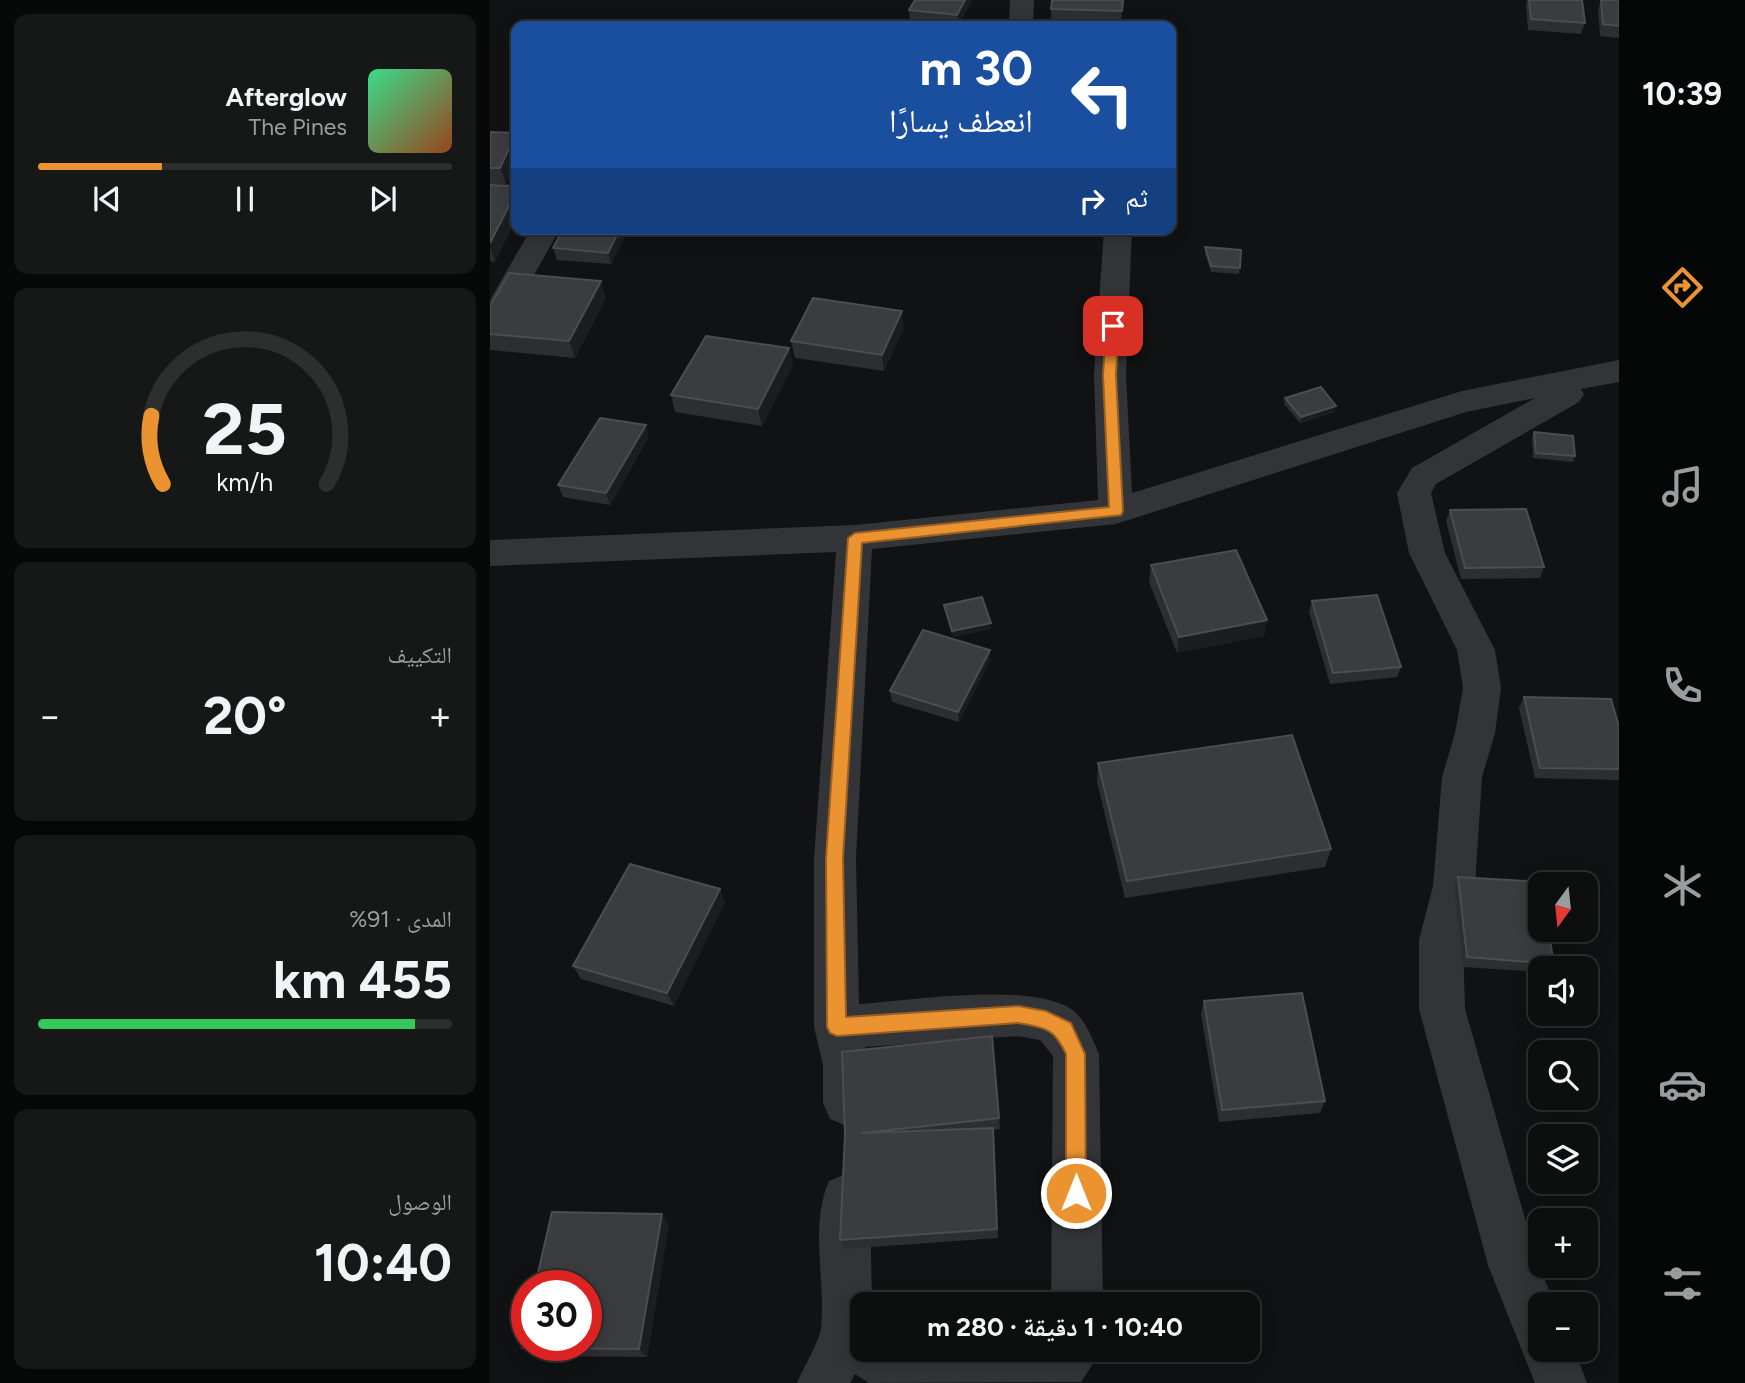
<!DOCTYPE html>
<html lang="ar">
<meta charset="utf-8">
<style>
body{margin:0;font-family:Figtree,"Noto Naskh Arabic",sans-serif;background:#161717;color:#f1f3f6;direction:rtl;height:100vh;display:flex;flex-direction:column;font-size:26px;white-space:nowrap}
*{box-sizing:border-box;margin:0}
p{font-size:23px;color:#9a9c9e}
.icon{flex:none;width:38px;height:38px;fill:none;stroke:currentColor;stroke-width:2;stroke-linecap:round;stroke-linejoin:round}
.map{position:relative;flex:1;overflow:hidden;direction:ltr}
.side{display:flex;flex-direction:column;gap:14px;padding:14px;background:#070808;width:490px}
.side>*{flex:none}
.guide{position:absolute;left:21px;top:21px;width:665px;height:214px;border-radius:14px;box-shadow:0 4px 18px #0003,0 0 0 2px #2d2e2e;direction:rtl;background:#1a4fa0;color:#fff;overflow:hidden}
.needle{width:46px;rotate:195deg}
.tools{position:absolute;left:1038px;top:872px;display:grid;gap:14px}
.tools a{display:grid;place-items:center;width:70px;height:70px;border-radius:14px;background:#0d0e0e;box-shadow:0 4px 18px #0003,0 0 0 2px #2d2e2e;font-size:35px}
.speed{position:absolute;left:21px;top:1270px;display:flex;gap:14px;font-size:35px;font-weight:700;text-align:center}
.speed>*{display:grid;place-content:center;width:91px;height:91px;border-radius:50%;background:#0d0e0e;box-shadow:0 4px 18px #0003,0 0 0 2px #2d2e2e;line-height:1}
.speed .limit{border:10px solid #d22;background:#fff;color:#111}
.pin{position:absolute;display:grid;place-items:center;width:60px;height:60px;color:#fff;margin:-30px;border-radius:14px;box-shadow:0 4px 10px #0006}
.me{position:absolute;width:77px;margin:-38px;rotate:0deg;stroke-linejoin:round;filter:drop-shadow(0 0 5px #0008)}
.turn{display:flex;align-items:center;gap:24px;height:147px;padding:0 28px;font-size:32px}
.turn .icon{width:91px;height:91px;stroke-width:2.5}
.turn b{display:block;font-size:49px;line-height:60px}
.then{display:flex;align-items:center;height:66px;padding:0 28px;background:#0003;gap:14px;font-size:26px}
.big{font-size:52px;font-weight:700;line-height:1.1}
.side .card{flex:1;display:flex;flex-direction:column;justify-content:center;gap:10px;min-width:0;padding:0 24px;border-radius:14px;background:#161717}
.side .dial{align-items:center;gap:0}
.dial svg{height:182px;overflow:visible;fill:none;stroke:#2d2e2e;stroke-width:7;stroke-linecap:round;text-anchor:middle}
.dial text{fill:#f1f3f6;stroke:none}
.song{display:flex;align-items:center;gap:21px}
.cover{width:84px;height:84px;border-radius:10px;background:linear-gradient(135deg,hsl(150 70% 55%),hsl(20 70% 35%))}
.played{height:7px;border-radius:4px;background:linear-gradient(90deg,#ec9331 30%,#2d2e2e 30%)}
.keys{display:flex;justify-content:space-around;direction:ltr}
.heat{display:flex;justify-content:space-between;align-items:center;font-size:38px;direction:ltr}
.charge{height:10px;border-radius:5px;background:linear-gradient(90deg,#34c759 91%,#2d2e2e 0)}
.trip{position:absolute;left:360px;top:1292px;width:410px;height:70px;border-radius:14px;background:#0d0e0e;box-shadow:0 4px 18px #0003,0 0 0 2px #2d2e2e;font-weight:700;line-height:70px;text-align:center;direction:rtl}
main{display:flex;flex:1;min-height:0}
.menu{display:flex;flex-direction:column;width:126px;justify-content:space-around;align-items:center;background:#050606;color:#9a9c9e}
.menu .icon{width:49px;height:49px}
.menu .on{color:#ec9331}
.menu b{font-size:32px;color:#f1f3f6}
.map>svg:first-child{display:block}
</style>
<main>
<nav class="menu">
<b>10:39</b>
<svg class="icon on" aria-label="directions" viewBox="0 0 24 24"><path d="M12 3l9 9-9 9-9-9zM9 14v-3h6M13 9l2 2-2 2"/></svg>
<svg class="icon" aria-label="music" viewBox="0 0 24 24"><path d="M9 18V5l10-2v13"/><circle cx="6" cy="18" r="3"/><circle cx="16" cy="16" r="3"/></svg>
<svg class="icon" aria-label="phone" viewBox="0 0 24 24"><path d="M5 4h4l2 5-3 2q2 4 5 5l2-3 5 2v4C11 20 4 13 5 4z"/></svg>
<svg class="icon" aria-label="climate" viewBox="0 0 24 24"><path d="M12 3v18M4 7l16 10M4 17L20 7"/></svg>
<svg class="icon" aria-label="car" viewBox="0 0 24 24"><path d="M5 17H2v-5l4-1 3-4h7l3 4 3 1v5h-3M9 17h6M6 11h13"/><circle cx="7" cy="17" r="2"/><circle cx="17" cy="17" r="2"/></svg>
<svg class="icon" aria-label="filters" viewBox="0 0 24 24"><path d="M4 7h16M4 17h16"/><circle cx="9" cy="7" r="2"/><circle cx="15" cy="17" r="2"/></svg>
</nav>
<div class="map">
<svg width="1129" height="1383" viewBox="0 0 1129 1383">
<rect width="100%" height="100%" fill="#111213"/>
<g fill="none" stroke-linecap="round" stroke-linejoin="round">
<!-- minor -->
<path fill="#333438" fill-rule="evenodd" d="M520,0H544L543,26H519Z
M41,229H70L11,333L0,336V300Z
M614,229H642L636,375L642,493L972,391L1129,360V382L1091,389L1094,394L1089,402L946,484L941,493L955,553L1005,650L1011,688L1005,733L992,777L985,886L973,940L975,1009L1048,1264L1065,1304H1050V1349H1084L1097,1383H1045L998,1265L929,1009V940L943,886L952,777L965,733L973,688L967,650L919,553L907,493L922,468L1045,398L976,412L626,524L382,549L366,858L369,1004C418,1001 549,980 585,1012C597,1023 603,1040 609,1054L613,1304H561L563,1056L550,1040L528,1036L375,1047C381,1071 384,1096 374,1119L357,1126L340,1119L333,1103V1065L324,1027V858L346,552L0,566V540L365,525L608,500L604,375Z
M356,1174L373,1181L380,1198L382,1304H373V1349H609L601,1367L591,1382L379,1383L365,1374L360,1383H307C313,1368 329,1343 331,1328C336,1279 319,1227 339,1181Z"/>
</g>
<!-- wall -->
<path fill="#2d2e31" d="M425,0H482L468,26L420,21L419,10Z
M633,0L631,26L561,25V9Z
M1037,0H1092L1095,23L1091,34L1038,30L1036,5Z
M1111,0H1129V38L1110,36L1108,10Z
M0,132L26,133V162L16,184H0Z
M0,185L5,262L0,261Z
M139,229L121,264L67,260L63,248Z
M715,247L751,250L749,274L721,272L715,253Z
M116,298L85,358L0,350V306Z
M414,328L394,371L305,358L301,341Z
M299,348L303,365L272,426L185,412L181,395Z
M795,398L845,412L810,423L794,404Z
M1044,432L1085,456L1083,462L1043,458L1042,438Z
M159,437L120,505L73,497L68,485Z
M960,510L1054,567L1050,578L971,579L956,521Z
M661,565L777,620L774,636L687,653L659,582Z
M822,601L911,667L907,677L840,684L819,612Z
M454,605L501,629L463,637L455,611Z
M500,650V660L469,722L402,702L400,691Z
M1034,697L1129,727V780L1045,778L1029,708Z
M608,763L841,849L835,867L635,898L607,782Z
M968,877L1064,964L1061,968H1050V972L973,967L964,886Z
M230,889L235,902L184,1006L91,979L83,966Z
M714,1001L835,1101L830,1113L729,1122L711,1014Z
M502,1036L510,1129L503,1130L508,1238L354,1249L350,1240L355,1135Z
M179,1224L157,1357L42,1356L32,1348Z"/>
<!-- shaded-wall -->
<path fill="#1c1d1f" d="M475,0H482L468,26L467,15Z
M26,133V162L16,184L10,168Z
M26,192V220L5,262L0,247V243Z
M130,229H139L121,264L118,253Z
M111,281L116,298L85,358L79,341Z
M412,311L414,328L394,371L392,355Z
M299,348L303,365L272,426L268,409Z
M846,406L845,412L810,423L811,417Z
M156,425L159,437L120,505L116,493Z
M777,620L774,636L687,653L689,637Z
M501,623V629L463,637L462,631Z
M500,650V660L469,722L468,712Z
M230,889L235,902L184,1006L177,993Z
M172,1214L179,1224L157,1357L149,1349Z"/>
<!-- building -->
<path fill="#3a3c3f" stroke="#4a4d51" stroke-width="2" d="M425,0H475L467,15L419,10Z
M562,0H633L632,11L561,9Z
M1039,0H1092L1095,23L1041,19Z
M1111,0H1129V26L1113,24Z
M0,132L26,133L10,168H0Z
M0,185L26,186V192L0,243Z
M73,229H130L118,253L63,248Z
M715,247L751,250L750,268L721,266Z
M19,273L111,281L79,341L0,334V306Z
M323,298L412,311L392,355L301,341Z
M216,336L299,348L268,409L181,395Z
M831,387L846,406L811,417L795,398Z
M110,418L156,425L116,493L68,485Z
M1044,432L1083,436L1085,456L1046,453Z
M1036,509L1054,567L975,568L960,510Z
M746,550L777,620L689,637L661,565Z
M887,595L911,667L843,673L822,601Z
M492,597L501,623L462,631L454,605Z
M433,630L500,650L468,712L400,691Z
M1034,697L1121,699L1129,727V769L1050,768Z
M802,735L841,849L637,881L608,763Z
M140,864L230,889L177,993L83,966Z
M968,877L1051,882V884H1050V929H1058L1064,964L977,957Z
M812,993L835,1101L732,1110L714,1001Z
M502,1036L509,1118L372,1133L503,1128L507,1229L350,1240L355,1135L352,1052Z
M62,1212L172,1214L149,1349L32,1348L37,1326V1346H96V1286H45Z"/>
<!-- route -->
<path fill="#ec9331" stroke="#996020" stroke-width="2" d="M623,322L629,326L626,375L633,511L631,515L372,543L353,858L356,1017L528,1006L556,1011L581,1023L595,1054L596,1193L593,1200L586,1203L579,1200L576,1193V1054C564,1028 556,1028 528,1023L347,1036L340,1033L337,1027L336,858L358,538L365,533L619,507L613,375L616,326Z"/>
</svg>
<div class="tools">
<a><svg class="needle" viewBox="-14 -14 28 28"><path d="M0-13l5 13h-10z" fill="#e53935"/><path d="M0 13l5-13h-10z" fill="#9a9c9e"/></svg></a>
<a><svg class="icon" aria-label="sound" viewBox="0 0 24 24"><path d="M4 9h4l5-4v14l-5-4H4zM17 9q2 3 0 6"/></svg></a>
<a><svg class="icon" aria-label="search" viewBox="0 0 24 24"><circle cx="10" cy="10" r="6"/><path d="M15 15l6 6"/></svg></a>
<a><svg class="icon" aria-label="layers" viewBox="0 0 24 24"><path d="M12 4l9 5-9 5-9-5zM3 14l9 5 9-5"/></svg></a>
<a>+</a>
<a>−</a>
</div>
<div class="speed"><div class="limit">30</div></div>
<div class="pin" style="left:623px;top:326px;background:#d93025"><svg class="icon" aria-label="arrive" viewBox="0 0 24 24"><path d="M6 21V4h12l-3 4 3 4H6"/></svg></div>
<svg class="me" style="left:586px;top:1193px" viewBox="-20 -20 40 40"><circle r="17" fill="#ec9331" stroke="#fff" stroke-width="3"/><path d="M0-11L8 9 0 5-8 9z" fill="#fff"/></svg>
<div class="trip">10:40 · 1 دقيقة · 280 m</div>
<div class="guide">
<div class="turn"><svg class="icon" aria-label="left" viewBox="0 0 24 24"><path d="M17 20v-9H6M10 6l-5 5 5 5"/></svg><div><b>30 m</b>انعطف يسارًا</div></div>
<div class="then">ثم<svg class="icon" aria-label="right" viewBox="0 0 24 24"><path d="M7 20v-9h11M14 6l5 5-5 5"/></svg></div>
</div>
</div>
<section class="side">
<div class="card">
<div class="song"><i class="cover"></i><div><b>Afterglow</b><p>The Pines</p></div></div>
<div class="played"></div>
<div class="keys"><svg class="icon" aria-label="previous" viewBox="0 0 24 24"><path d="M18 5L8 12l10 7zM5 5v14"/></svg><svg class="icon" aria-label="pause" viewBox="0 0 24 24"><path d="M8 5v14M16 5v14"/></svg><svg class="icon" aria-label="next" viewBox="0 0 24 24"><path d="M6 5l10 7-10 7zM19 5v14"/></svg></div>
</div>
<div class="card dial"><svg viewBox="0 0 100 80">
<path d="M14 69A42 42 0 1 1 86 69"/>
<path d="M14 69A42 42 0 0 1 9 39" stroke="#ec9331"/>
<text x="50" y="56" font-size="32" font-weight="700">25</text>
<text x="50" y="72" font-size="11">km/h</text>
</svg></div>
<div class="card"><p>التكييف</p>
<div class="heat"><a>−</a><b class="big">20°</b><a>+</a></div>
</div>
<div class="card"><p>المدى · 91%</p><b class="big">455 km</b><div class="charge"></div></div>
<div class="card"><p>الوصول</p><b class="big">10:40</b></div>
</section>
</main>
